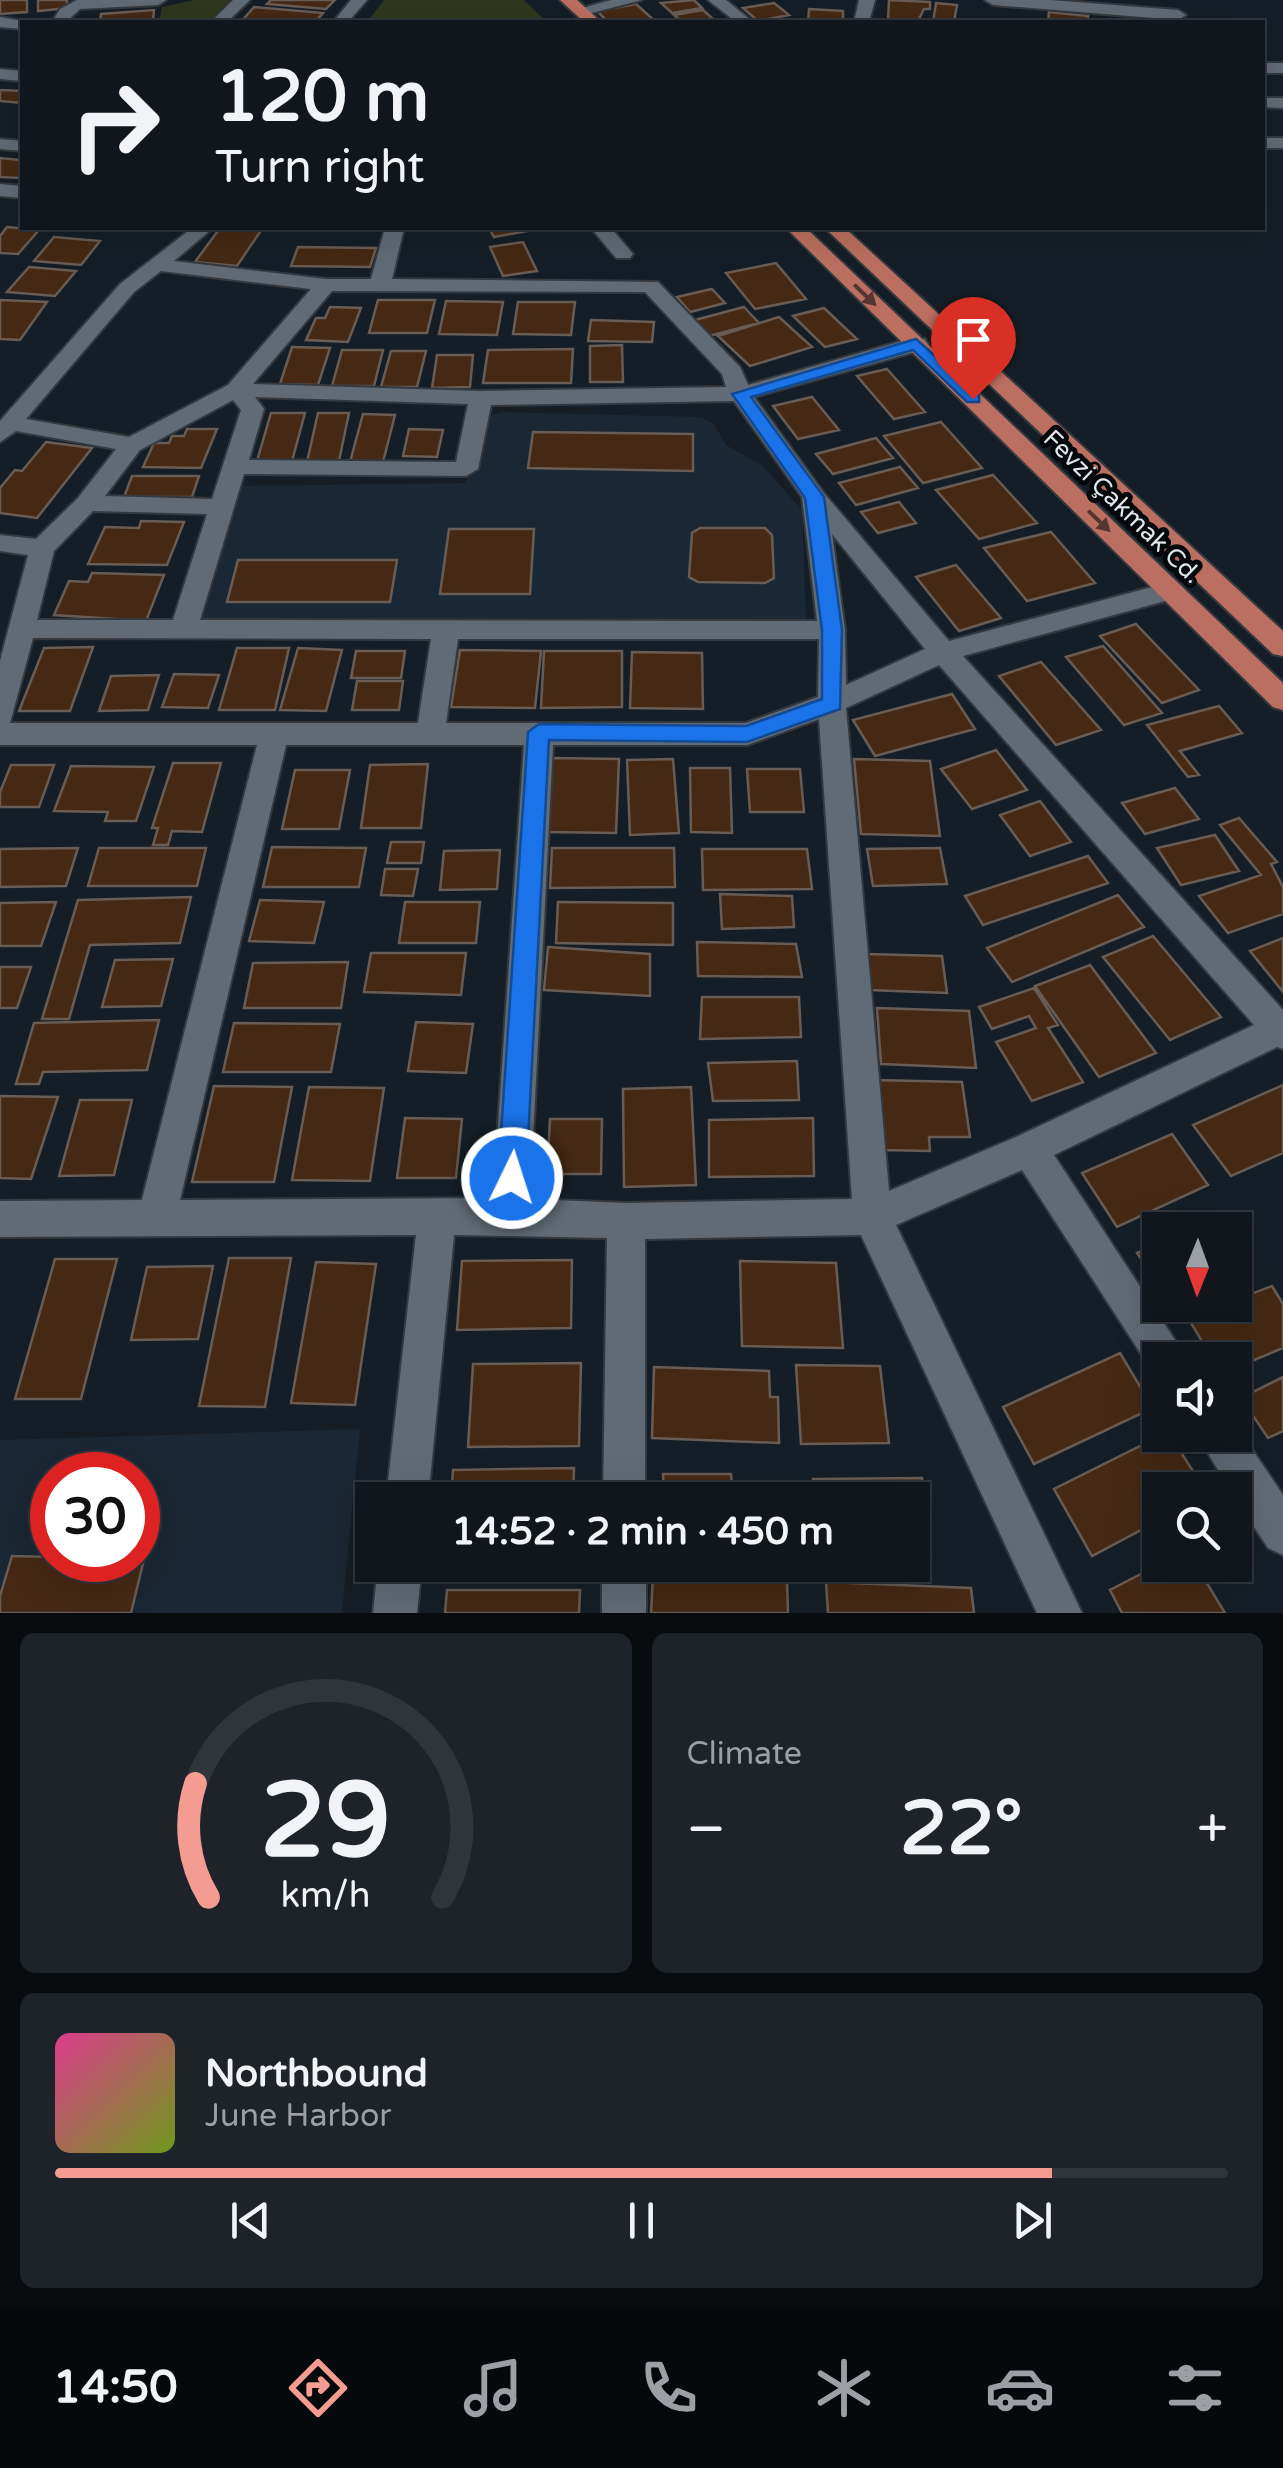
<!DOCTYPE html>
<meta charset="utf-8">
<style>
body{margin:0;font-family:"Varela Round",sans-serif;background:#1e2329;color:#f1f3f6;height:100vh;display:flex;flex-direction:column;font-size:38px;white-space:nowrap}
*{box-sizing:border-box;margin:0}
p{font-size:32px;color:#9c9fa3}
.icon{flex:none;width:55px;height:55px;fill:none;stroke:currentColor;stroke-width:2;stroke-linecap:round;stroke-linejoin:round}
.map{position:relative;height:1613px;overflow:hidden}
.side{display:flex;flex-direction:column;gap:20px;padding:20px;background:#090c0f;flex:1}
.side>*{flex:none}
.banner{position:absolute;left:20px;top:20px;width:1245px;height:210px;border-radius:0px;box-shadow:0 10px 40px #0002,0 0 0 2px #30353b;background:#10161c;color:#f1f3f6;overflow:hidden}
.needle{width:65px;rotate:181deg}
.buttons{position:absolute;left:1142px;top:1212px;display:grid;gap:20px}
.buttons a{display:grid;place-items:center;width:110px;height:110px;border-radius:0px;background:#10161c;box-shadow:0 10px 40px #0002,0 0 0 2px #30353b;font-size:50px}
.speed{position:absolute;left:30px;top:1452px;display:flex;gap:20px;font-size:50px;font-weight:700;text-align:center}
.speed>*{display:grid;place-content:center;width:130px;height:130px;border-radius:50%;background:#10161c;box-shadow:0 10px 40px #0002,0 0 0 2px #30353b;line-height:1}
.speed .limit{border:15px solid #d22;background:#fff;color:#111}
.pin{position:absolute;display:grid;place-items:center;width:85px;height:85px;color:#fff;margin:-102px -42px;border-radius:50% 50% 50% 0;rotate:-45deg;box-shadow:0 0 10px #0007}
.pin .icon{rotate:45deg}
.me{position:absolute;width:110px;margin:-55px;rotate:4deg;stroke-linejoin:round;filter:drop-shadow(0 0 8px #0008)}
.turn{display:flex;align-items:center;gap:35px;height:210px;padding:0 30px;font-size:45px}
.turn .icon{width:130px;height:130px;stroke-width:2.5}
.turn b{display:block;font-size:70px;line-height:85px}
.big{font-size:75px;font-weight:700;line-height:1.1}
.side .widget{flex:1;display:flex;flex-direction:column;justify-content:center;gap:15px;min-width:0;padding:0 35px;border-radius:15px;background:#1e2329}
.side .dial{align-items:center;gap:0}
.dial svg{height:260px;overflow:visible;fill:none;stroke:#30353b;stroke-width:7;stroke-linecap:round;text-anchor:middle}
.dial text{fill:#f1f3f6;stroke:none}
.song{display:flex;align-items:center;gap:30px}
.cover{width:120px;height:120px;border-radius:15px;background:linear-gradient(135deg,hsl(330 70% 55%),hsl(80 70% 35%))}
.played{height:10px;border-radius:5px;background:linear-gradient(90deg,#f59c92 85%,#30353b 85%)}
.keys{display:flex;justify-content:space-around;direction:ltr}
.heat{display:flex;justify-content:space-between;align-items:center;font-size:55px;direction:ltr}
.side .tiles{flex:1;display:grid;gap:20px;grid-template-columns:1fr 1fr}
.widget:last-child{grid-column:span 2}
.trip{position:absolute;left:355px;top:1482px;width:575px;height:100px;border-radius:0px;background:#10161c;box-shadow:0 10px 40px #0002,0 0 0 2px #30353b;font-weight:700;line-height:100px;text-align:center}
.dock{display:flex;height:160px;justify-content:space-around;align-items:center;background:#06090b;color:#9c9fa3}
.dock .icon{width:70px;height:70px}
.dock .selected{color:#f59c92}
.dock b{font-size:45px;color:#f1f3f6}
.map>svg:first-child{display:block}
</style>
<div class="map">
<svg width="1283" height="1613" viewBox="0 0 1283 1613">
<rect width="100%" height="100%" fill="#151e26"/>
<!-- built -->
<path fill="#1a2734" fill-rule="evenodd" d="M503,412L701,417L714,424L726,445L762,465L802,510L806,619L194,621L238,486L466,483L486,422L492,415Z
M360,1429L342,1613H0V1440ZM52,1475H138V1560H52Z"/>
<!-- green -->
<path fill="#2e361d" d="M194,0H231L208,22H159L162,7Z
M384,0H524L547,22H367Z"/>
<!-- building -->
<path fill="#452914" stroke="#685c54" stroke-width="2.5" d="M0,0H27V12L0,14Z
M38,0H67V8L38,11Z
M271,0H335L326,9L267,4Z
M694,0L702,8L672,13L661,3Z
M889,0L930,2V9H924L918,21L888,20Z
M774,3L789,15L758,21L743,8Z
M936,3L957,5L954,22H933Z
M636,4L656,22H608L597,11Z
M254,7L323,13L315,22H241Z
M809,9L843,11V22H808Z
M154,10L153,21L100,22L101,14Z
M703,10L713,19L682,22L674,15Z
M1049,12L1088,16L1087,22H1048Z
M0,90L22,91V103L0,101Z
M22,156V178L0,177V158L19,160Z
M7,227L39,230L18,254L0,253V236Z
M220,228H245L262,229L237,266L195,262Z
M489,228H525L527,231L494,237Z
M54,237L100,241L81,265L34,261Z
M523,242L537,271L503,276L490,247Z
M298,247L376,248L370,267L291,266Z
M776,263L806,299L755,309L726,273Z
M29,267L76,271L55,296L7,292Z
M712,289L725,303L690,312L677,297Z
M378,300H435L427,333H369Z
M0,301L1,300L47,302L20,340L0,339Z
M446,301L503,302L497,335L439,334Z
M518,302H575L571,335L513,334Z
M330,307L361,308L348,342L306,340L316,318H325Z
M744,307L759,323L709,336L695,320Z
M824,308L857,339L825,347L793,316Z
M779,317L812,347L750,366L718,336Z
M591,320L654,322L652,342L588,341Z
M622,345L623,382H590V346Z
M292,347L330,348L318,385L280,384Z
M573,349L571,383H483L488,350Z
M342,350H383L374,386H332Z
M391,351H426L417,387H381Z
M437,355H473L470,387L432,388Z
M887,369L925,412L894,419L857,376Z
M812,397L839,430L798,439L773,406Z
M271,413H305L292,461H257Z
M318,413H349L339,461L307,462Z
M363,414L395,415L383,462H350Z
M941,422L982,468L923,483L884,436Z
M187,429H217L201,468L143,467L154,443H169L172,436H184Z
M409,429L443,430L437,457L403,456Z
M533,432L693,434V471L528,468Z
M876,438L893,458L833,474L816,454Z
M46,442L92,448L37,518L0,513V488L15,470L22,471Z
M900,467L918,488L856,505L839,483Z
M993,475L1037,523L979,539L936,490Z
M132,476H199L192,497H124Z
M899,502L916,523L878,533L861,512Z
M141,521L184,522L167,565L88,564L105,527L139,528Z
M700,528H765L772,535L774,578L765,583L698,582L689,577L692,533Z
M449,529H534L530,594H440Z
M1051,532L1095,583L1027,601L984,548Z
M238,560H397L390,602H227Z
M956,565L1001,618L959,631L916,577Z
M92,573L164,575L146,621L54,615L69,581L88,582Z
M1136,624L1199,690L1162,703L1100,636Z
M1103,646L1162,713L1124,725L1066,657Z
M93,647L70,711H19L44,648Z
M237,648H289L275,710H219Z
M298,648L342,650L326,711L280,710Z
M460,650L541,651L535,708L451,707Z
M356,651H405L401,678H351Z
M544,651H622V707L541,708Z
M632,652L702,653L703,709L630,708Z
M1041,662L1101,730L1056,745L999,676Z
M174,674L219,675L208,708L162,707Z
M159,675L148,710L99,711L111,676Z
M357,681H403L399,710H352Z
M952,694L975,729L875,756L853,720Z
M1219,706L1242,733L1180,751L1199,775L1188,777L1147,725Z
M996,750L1027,790L972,809L941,769Z
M553,758L619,759L616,833L546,832Z
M673,759L679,833L630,835L627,760Z
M854,759L930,761L940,836L861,834Z
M173,763H221L202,832L172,831L168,845H153L158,828H152Z
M428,764L421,828H361L370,765Z
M11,765H54L39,807H0V792Z
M71,766L154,767L136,821H105L108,812L54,811Z
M690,768H730L732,833L691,832Z
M747,769H800L804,812H750Z
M295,770H350L339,829H282Z
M1175,788L1199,819L1145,834L1122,803Z
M1040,801L1071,842L1030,856L1000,815Z
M1239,818L1277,862L1271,864L1283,887V914L1228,933L1199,896L1261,875L1220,825Z
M1215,835L1239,871L1181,885L1157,848Z
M391,842H424L421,863H387Z
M272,847L366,848L359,887H263Z
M78,848L66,886L0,887V849Z
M99,848H206L197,886H88Z
M552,848H674L675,887L550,888Z
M940,848L947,884L873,886L867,849Z
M702,849H807L812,889L703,890Z
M500,850L497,889L440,890L444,851Z
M1088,856L1108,883L983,925L965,896Z
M385,869H418L413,896L381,895Z
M720,894L792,896L794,927L722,929Z
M1118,895L1144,927L1012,982L987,948Z
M191,897L180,943L90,945L69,1019H42L78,900Z
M260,900L324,902L314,943L249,941Z
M56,902L41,946H0V903Z
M405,902H480L476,943H399Z
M558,902L673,903V945L556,943Z
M1153,936L1221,1017L1170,1040L1103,957Z
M1283,938V992L1250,951Z
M697,942L796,944L802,977L698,976Z
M548,947L650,954V996L544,990Z
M371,953H466L461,995L364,992Z
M866,954L942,956L947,993L869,990Z
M173,959L161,1006L102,1007L115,960Z
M348,962L341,1008H244L253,963Z
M1090,965L1156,1053L1099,1077L1035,986Z
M0,967H31L17,1008H0Z
M1034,988L1058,1025L1048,1028L1083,1082L1032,1101L996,1042L1036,1028L1029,1016L992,1029L979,1007Z
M702,997H799L801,1037L700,1039Z
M877,1008L969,1011L976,1068L881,1064Z
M159,1020L147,1070L43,1072L39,1084H16L34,1023Z
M416,1022L473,1024L466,1073L408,1071Z
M234,1023L340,1024L331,1072H223Z
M797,1061L799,1100L713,1101L708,1063Z
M874,1080L962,1082L970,1137H929L930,1151L880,1150Z
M1283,1085V1153L1231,1176L1193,1125Z
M214,1086L292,1087L274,1182H192Z
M309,1087L384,1088L370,1181L292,1180Z
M691,1087L696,1185L624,1187L623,1089Z
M0,1096L58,1097L31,1179L0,1178Z
M80,1100H132L114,1175L59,1176Z
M405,1118L462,1119L456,1178H397Z
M813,1118L814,1176L709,1177V1120Z
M550,1119H602L601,1174H547Z
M1172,1134L1208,1185L1117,1227L1082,1173Z
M1214,1214L1227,1230H1183Z
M1235,1241L1251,1262L1235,1271Z
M1160,1242V1286L1137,1253Z
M229,1258H291L265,1407L199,1406Z
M55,1259H117L81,1399H15Z
M572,1260L571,1328L457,1330L462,1261Z
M740,1261L836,1263L843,1348L742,1346Z
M316,1262L376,1264L355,1405L291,1403Z
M213,1266L198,1339L131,1340L147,1267Z
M1272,1286L1283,1304V1348L1235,1368V1360H1213L1188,1318L1223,1305H1235V1300Z
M1120,1353L1153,1408L1034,1464L1003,1407Z
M581,1363L579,1446L468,1447L473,1364Z
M796,1365L880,1366L889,1443L801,1444Z
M654,1367L769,1371L770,1397H778L779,1443L652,1438Z
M1283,1377V1431L1268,1438L1241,1398Z
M1162,1435H1170L1205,1490H1160V1520L1092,1556L1054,1489Z
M574,1468L573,1500H451L453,1470Z
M663,1474H731L733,1500H664Z
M922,1478L931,1557H912V1500H814L813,1479Z
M12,1556L52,1557V1560L144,1559L131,1613H0V1596Z
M1160,1564L1196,1565L1225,1613H1122L1110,1590Z
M653,1574L787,1580L788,1613H651Z
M826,1582L971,1588L974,1613H828Z
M447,1590H580L579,1613H445Z"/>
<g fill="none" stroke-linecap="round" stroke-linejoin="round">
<defs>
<path id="minor" d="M77,0H166L158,5L80,9L66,22H52L60,9Z
M233,0H250L227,22H211Z
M351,0H367L348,22H333Z
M611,0H642L580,16L572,11Z
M708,0H726L753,22H736Z
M859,0H875L869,22H854Z
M985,0H1050L1178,10L1186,15L1178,20L993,5Z
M0,17L29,22H22V29L0,27Z
M1262,63H1283V73H1262Z
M0,69L22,71V81L0,79Z
M1267,98H1283V108L1262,107V99Z
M1262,138H1283V148H1262Z
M0,139L22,141V151L0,149Z
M0,184L22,186V198L0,196Z
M192,228H213L174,261L326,279H371L385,228H404L392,279L658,282L740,367L748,385L909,339H925L928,344L925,349L754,397L823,492L949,641L1171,582L1180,585L1184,591L1180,597L963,656L1283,1010V1049L1277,1047L1054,1155L1188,1360H1160V1377L1154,1374L1022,1170L896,1225L1082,1613H1037L861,1235L645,1239V1500H603L607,1238L454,1235L428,1500H386L416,1235L0,1237V1201L142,1200L257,745H0V661L28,555L0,551V535L36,539L78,498L116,449L16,431L0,442V421L120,284ZM161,271L311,289L228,385L129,437L26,419L134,292ZM332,291L645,292L722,374L726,387L481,391L253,384ZM255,397L468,404L456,462L249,460L264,409ZM233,400L241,410L212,499L105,496L140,450ZM734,401L802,497L817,621L200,620L244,474L466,476L478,469L491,405ZM93,511L207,514L173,620H37L54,551ZM832,534L925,649L846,685L845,630ZM33,638L431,639L418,723H10ZM458,639H819L818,697L746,723H446ZM939,665L1254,1025L1016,1137L889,1191L846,708ZM819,719L852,1199L626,1203L530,1199L553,745H747ZM286,745H524L493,1198L180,1200Z
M591,228H611L633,254L630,258H616Z
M1235,1424L1283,1495V1555L1268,1548L1235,1498V1490H1230L1197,1435H1235Z
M378,1565H422L417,1613H373Z
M602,1565H646V1613H602Z"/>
<path id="major" d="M560,0H577L601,22H584Z
M786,228H806L1283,683V710L1273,707Z
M825,228H845L1283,631V656L1273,654Z"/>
</defs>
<!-- minor casing -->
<use href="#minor" stroke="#34393f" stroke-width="4"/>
<!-- major casing -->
<use href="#major" stroke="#34393f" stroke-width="4"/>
<!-- minor -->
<use href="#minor" fill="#616b75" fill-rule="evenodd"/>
<!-- major -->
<use href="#major" fill="#bb6f60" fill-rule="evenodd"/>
</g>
<!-- one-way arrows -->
<defs><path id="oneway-solid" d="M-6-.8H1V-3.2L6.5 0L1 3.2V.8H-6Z" transform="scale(2.5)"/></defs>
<g fill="#573631">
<use href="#oneway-solid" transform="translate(865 295) rotate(44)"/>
<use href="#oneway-solid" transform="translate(1099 521) rotate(44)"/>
</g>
<!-- route -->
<path fill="#1a73e8" stroke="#114b97" stroke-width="2.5" d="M916,339L979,395V402H967L913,350L751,397L824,497L842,630L840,709L747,742L549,740L526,1178L522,1188L512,1192L502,1188L498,1178L528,732L539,724L746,726L822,699V630L805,498L732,394Z"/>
<g text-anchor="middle" stroke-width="10" stroke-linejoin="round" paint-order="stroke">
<!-- far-street labels -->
<g font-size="25" fill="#e0e6eb" stroke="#05080b">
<text transform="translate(1123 506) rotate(44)" y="9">Fevzi Çakmak Cd.</text>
</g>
</g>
</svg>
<div class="buttons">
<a><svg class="needle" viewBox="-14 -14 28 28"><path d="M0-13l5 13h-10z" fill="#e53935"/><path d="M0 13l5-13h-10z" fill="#9c9fa3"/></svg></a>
<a><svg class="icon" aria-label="sound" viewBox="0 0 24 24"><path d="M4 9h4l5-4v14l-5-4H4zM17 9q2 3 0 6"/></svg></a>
<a><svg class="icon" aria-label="search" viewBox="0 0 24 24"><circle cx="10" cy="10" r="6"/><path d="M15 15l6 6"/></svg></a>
</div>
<div class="speed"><div class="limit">30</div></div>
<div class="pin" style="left:973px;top:399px;background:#d93025"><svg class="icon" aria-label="arrive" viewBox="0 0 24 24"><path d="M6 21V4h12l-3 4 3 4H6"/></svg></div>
<svg class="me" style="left:512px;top:1178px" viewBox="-20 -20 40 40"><circle r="17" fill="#1a73e8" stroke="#fff" stroke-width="3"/><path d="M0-11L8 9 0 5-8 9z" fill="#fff"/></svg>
<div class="trip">14:52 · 2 min · 450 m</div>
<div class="banner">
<div class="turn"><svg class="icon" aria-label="right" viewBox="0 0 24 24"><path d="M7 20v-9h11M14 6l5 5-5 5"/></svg><div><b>120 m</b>Turn right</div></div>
</div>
</div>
<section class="side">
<div class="tiles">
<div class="widget dial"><svg viewBox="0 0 100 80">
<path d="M14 69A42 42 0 1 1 86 69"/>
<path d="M14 69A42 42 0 0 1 10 34" stroke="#f59c92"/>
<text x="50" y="56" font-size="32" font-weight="700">29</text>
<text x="50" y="72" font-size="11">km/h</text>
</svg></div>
<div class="widget"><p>Climate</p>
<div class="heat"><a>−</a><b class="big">22°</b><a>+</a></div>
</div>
<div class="widget">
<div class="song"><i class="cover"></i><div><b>Northbound</b><p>June Harbor</p></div></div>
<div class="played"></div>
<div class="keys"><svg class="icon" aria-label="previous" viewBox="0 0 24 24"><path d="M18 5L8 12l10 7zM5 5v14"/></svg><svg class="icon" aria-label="pause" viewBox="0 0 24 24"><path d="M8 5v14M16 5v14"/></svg><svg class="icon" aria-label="next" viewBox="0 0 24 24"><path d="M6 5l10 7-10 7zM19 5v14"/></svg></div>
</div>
</div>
</section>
<nav class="dock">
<b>14:50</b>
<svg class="icon selected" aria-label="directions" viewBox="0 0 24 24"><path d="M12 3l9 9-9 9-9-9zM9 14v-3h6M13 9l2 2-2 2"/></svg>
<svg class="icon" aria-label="music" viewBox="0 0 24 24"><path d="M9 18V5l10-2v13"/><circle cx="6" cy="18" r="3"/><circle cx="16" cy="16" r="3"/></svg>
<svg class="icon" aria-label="phone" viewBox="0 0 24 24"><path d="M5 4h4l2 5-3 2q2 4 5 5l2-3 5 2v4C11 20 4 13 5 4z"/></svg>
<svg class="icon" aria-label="climate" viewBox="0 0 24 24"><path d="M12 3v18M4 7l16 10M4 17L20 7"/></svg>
<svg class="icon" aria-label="car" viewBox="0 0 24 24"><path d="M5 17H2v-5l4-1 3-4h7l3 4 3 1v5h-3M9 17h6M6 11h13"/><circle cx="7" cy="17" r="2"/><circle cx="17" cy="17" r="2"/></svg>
<svg class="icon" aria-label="filters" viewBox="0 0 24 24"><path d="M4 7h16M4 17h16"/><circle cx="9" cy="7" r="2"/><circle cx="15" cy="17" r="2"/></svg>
</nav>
